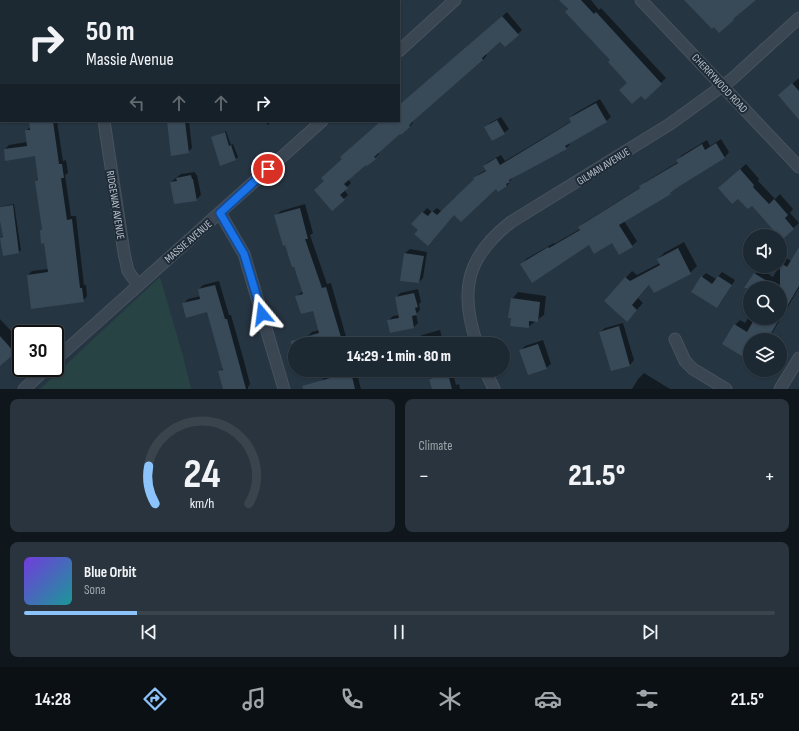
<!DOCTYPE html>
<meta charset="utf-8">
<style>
body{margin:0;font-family:"Sofia Sans Condensed",sans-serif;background:#29343e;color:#f1f3f6;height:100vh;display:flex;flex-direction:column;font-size:15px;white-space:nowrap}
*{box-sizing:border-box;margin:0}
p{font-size:13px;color:#a0a6ac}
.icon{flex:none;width:22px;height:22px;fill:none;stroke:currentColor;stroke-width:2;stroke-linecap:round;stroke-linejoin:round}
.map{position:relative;height:389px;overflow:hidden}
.details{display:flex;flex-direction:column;gap:10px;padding:10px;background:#0f161c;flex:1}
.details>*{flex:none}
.top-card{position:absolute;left:0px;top:0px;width:400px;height:122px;box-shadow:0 1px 3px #0004,0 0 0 1px #3a444d;background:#1c2832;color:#f1f3f6;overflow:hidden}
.fabs{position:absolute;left:743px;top:229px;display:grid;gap:8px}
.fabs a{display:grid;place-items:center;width:44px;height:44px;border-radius:50%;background:#1c2832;box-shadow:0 1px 3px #0004,0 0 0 1px #3a444d;font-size:20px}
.speed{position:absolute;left:12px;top:325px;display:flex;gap:8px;font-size:20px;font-weight:700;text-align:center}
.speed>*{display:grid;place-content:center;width:52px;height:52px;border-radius:50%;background:#1c2832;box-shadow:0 1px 3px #0004,0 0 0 1px #3a444d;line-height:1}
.speed .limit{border:2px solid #111;border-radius:6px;background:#fff;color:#111}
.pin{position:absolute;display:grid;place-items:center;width:34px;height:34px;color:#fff;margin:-17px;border:2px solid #fff;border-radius:50%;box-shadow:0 1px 4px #0007}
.me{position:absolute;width:44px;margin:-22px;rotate:344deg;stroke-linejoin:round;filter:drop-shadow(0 0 3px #0008)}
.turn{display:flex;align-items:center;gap:14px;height:84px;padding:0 20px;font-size:18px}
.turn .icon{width:52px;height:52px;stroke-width:2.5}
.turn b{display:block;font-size:28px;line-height:34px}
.lanes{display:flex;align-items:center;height:38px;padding:0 20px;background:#0003;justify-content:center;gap:20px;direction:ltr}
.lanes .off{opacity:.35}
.big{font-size:30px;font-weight:800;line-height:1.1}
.details .widget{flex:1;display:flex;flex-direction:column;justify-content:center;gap:6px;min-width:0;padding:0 14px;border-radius:8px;background:#29343e}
.details .dial{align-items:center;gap:0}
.dial svg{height:104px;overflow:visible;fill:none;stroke:#3a444d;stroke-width:7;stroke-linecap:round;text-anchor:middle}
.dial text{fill:#f1f3f6;stroke:none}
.song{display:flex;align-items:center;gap:12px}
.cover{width:48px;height:48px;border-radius:6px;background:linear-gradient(135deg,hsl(260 70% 55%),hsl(180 70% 35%))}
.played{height:4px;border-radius:2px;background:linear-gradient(90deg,#8dc3fb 15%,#3a444d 15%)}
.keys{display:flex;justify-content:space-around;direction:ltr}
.heat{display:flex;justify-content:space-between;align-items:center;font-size:22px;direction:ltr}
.details .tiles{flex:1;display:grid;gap:10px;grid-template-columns:1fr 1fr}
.widget:last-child{grid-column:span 2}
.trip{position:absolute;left:288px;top:337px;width:222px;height:40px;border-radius:20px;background:#1c2832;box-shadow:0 1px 3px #0004,0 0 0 1px #3a444d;font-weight:800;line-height:40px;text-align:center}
.dock{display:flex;height:64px;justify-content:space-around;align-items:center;background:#0b1014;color:#a0a6ac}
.dock .icon{width:28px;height:28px}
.dock .active{color:#8dc3fb}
.dock b{font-size:18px;color:#f1f3f6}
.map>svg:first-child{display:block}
</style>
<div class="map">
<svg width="799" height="389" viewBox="0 0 799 389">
<rect width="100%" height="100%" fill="#263542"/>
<!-- green -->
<path fill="#284343" d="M160,277L183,356L191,389H40Z"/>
<!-- shadow -->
<path fill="#0007" d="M151,0H167L159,1Z
M319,0H362L361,1Z
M560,0H591L599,10L601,8L666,78L645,98L628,83L611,60Z
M507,12L522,30L505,46L501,41L485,54L487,55L483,60L412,121L413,123L409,127L400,132L378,152L379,154L367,165L366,163L348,179L351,183L344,190L348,195L332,209L325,181L343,159L382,121H399V107Z
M799,78V117L779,95Z
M600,99L611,117L606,121L569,143L570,144L566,148L513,177L507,186L496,187L455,214L419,230L413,224L427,208L432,212L437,208L442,212L479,174L486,170L484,166L488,162L501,155L505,161L572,121L570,118L574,114Z
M501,117L509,129L504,133L486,128L490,123Z
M30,121H57L63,161L66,160L68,173L65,175L71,216H76L84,285H86L87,296L83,301L28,275L32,271L48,269L45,242L41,231L42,229L36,181L39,178L36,155L5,149L9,145L27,142L26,131L31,126Z
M168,121H189L192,148L188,152Z
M265,121H272L268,125Z
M226,131L231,145L233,144L238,157L236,159L220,164L212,138Z
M721,139L729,152L725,157L678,186L670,193L624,221L637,241L632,246L620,254L612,241L589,244L532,282L522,264L526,259L554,243V244L580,229L579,228L584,223L641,187L645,182L678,162L677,160L682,155L707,140L710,146Z
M746,164L759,179L758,181L775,199L780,194L793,209L790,213L799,223L782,238L752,204L725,183Z
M195,172L196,175H197L201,195L196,200L171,182L181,174Z
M14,204L21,250L19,252L1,238L3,236L0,207Z
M305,204L313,233L310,235L327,284L331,283L348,344H309L307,337L312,332L319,330L313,310L297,296L303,291L275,216L281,211Z
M684,242L697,266L690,273L654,291L650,284L638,298L643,303L633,314L605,301L632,271L637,275L660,263L658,259L664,253Z
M799,248V288L768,340H750V359L724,343L735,325L740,320L745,323L750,315V318H780V288H750L755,274L760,269L773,277L781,263L786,258L791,261Z
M410,249L427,252L423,278L419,282L405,253Z
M722,272L735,280L721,302L717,307L702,277L706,273L716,279Z
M219,281L229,315H231L244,361L250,384L248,387V389H224L220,372L223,368L208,311L183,304L188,299L201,296L199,289L203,285Z
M418,289L421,302L419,304L420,310L416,314L418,323L414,327L389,320L393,316L399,315L396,298L400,293Z
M518,292L546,296L544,315L528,327L512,299Z
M0,319L21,342V345L0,365Z
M623,323L634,360L630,365L600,332L605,328Z
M440,330L443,342H445V344H419L418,339L422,335Z
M543,340L551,364L546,368L521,350L525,346Z
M328,370H356L361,389H323L321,381L326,376L330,375Z
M427,370H452L456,385L459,384L460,389H433Z
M644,373L670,389H632L638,379Z"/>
<!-- building -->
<path fill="#384958" d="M559,0H581L594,14L596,12L662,84L645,100L641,96L632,104L619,90L627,83L608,62L610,60L565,12L568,9Z
M684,0H756L733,19L734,20L719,33L714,27L712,29Z
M502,16L519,35L505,47L500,42L482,58L483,60L412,122L409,126L410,127L401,135L400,134L374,157L376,159L367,166L366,165L344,184L348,188L340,195L345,200L332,211L314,190L324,181L321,178L342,159L340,157L381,121H399V105Z
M792,83L799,91V120L778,95Z
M596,103L607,122L565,146L567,149L509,180L510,182L506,184L507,186L498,192L496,189L461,222L454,215L428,246L414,234L418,230L411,224L422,212L428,216L432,211L437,215L474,179L473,178L486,171L483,166L496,158L500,165L571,122L569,118Z
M497,120L505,134L492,141L484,127Z
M29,121H53L59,164H62L64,178H61L67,220L72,219L80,288H82L84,302L31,309L27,275L48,272L44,243L41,244L40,230H42L35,181L38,180L35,156L5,161L4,149L27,146L25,130H30Z
M167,121H185L189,153L171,156Z
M225,132L229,146L231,145L236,160L220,166L211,137Z
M716,143L725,158L678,187L670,193L671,194L619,225L633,247L619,255L612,243L594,254L589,245L532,283L520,264L548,247L549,248L580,230L578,227L640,188L639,186L678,163L676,160L702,144L705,150Z
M740,169L754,185L753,187L769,204L774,199L788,215L785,218L794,229L782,240L752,206L748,209L738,199L732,204L718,188Z
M191,175L192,179H193L197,201L174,204L170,182L177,181L176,178Z
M13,205L19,253L3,256L0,238L3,237L0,221V207Z
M300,208L308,239H305L322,288L326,287L343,344H291V341L319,333L313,311L301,314L295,296L303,294L294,267H292L285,245L283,246L274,215Z
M799,247V286L767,340H750V361L722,344L734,324L747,332L755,318H780V262L787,267Z
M678,248L691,274L654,293L649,285L632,305L637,310L627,322L604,301L625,277L630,281L660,265L657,259Z
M404,253L424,256L419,283L400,281Z
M754,273L767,281L762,288H744Z
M701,276L712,284L718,276L732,285L717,308L691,292Z
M215,285L225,319H227L246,389H223L218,371L223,370L207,312L186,318L182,303L200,299L198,289Z
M414,293L418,307L415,308L417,315L412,316L414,328L390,333L387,320L399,318L395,297Z
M511,298L540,302L538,322L529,321V328L510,326L511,318H508Z
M619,326L630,366L611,371L599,332Z
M0,336L15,353L0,366Z
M538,344L547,369L528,375L519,350Z
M351,372L355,389H303L302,386Z
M448,374L452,389H432L429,379Z"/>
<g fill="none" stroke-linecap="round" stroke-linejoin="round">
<defs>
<path id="street" d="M85,0V1
M641,0L799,167
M399,51L455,0
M104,121L124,253L128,271L138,285
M220,213L244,254L284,389
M675,339L685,361L693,369L726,389
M477,344C459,291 466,257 511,222L670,124L732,79L799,18
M55,360L322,121
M485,370L494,389
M24,389L47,368
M780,389L799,358"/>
</defs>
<!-- street casing -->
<use href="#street" stroke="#47525e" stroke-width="13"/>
<!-- street -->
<use href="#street" stroke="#3a4652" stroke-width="11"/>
</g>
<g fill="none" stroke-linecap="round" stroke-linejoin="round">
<defs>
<path id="route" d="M262,314L244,254L220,213L268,169"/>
</defs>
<!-- route casing -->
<use href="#route" stroke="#114b97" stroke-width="10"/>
<!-- route -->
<use href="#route" stroke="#1a73e8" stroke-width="7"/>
</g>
<g text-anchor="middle" stroke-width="4" stroke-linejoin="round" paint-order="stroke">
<!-- street labels -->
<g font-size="11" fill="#b7c1cc" stroke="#1f2b37">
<text transform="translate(720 83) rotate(47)" y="4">CHERRYWOOD ROAD</text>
<text transform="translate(603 166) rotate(-32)" y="4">GILMAN AVENUE</text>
<text transform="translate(116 205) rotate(81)" y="4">RIDGEWAY AVENUE</text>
<text transform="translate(188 241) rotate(-41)" y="4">MASSIE AVENUE</text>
</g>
</g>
</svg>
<div class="fabs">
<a><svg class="icon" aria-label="sound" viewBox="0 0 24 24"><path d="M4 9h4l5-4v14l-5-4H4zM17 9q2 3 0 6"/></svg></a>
<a><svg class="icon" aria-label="search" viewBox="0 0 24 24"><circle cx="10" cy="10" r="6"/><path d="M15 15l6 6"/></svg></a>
<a><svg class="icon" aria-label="layers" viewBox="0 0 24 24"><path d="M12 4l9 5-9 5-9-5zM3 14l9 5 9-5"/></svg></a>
</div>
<div class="speed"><div class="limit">30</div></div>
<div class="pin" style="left:268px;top:169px;background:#d93025"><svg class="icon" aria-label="arrive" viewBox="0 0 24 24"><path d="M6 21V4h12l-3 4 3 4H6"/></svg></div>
<svg class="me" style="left:262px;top:314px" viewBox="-20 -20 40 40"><path d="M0-17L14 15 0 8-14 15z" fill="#1a73e8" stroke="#fff" stroke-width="4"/></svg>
<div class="trip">14:29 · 1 min · 80 m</div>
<div class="top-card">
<div class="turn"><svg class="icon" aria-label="right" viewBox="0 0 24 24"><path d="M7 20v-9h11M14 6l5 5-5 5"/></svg><div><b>50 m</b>Massie Avenue</div></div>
<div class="lanes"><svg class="icon off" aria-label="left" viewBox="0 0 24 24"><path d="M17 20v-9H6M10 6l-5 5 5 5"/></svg><svg class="icon off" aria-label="ahead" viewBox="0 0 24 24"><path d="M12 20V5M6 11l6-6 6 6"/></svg><svg class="icon off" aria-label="ahead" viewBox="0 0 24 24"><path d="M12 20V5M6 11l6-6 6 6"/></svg><svg class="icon" aria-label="right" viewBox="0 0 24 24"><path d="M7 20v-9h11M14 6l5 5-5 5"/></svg></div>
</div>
</div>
<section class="details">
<div class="tiles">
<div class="widget dial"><svg viewBox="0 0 100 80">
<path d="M14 69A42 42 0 1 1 86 69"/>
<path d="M14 69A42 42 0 0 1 9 40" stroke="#8dc3fb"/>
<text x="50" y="56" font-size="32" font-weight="700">24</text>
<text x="50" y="72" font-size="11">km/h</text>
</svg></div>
<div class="widget"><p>Climate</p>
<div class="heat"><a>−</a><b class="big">21.5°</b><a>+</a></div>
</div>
<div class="widget">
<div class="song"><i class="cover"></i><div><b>Blue Orbit</b><p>Sona</p></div></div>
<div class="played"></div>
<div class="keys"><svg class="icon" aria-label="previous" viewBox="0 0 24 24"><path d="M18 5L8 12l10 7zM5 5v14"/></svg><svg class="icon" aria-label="pause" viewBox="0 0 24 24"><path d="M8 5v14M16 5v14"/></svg><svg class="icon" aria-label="next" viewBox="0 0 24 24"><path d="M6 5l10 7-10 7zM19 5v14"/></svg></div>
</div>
</div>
</section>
<nav class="dock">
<b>14:28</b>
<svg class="icon active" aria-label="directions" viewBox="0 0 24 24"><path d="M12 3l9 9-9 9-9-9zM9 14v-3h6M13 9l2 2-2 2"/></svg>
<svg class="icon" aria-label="music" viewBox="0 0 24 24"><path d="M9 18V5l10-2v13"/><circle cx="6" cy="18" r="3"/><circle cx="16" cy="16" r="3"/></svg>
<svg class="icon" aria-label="phone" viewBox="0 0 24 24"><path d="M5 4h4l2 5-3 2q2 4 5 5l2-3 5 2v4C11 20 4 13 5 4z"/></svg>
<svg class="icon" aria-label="climate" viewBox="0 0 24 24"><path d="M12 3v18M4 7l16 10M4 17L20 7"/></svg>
<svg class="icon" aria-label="car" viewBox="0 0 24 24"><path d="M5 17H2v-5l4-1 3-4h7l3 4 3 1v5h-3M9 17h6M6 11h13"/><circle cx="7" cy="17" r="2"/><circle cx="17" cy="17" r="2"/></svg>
<svg class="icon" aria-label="filters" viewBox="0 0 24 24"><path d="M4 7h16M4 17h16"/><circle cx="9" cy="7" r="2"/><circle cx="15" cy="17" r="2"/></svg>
<b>21.5°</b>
</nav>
